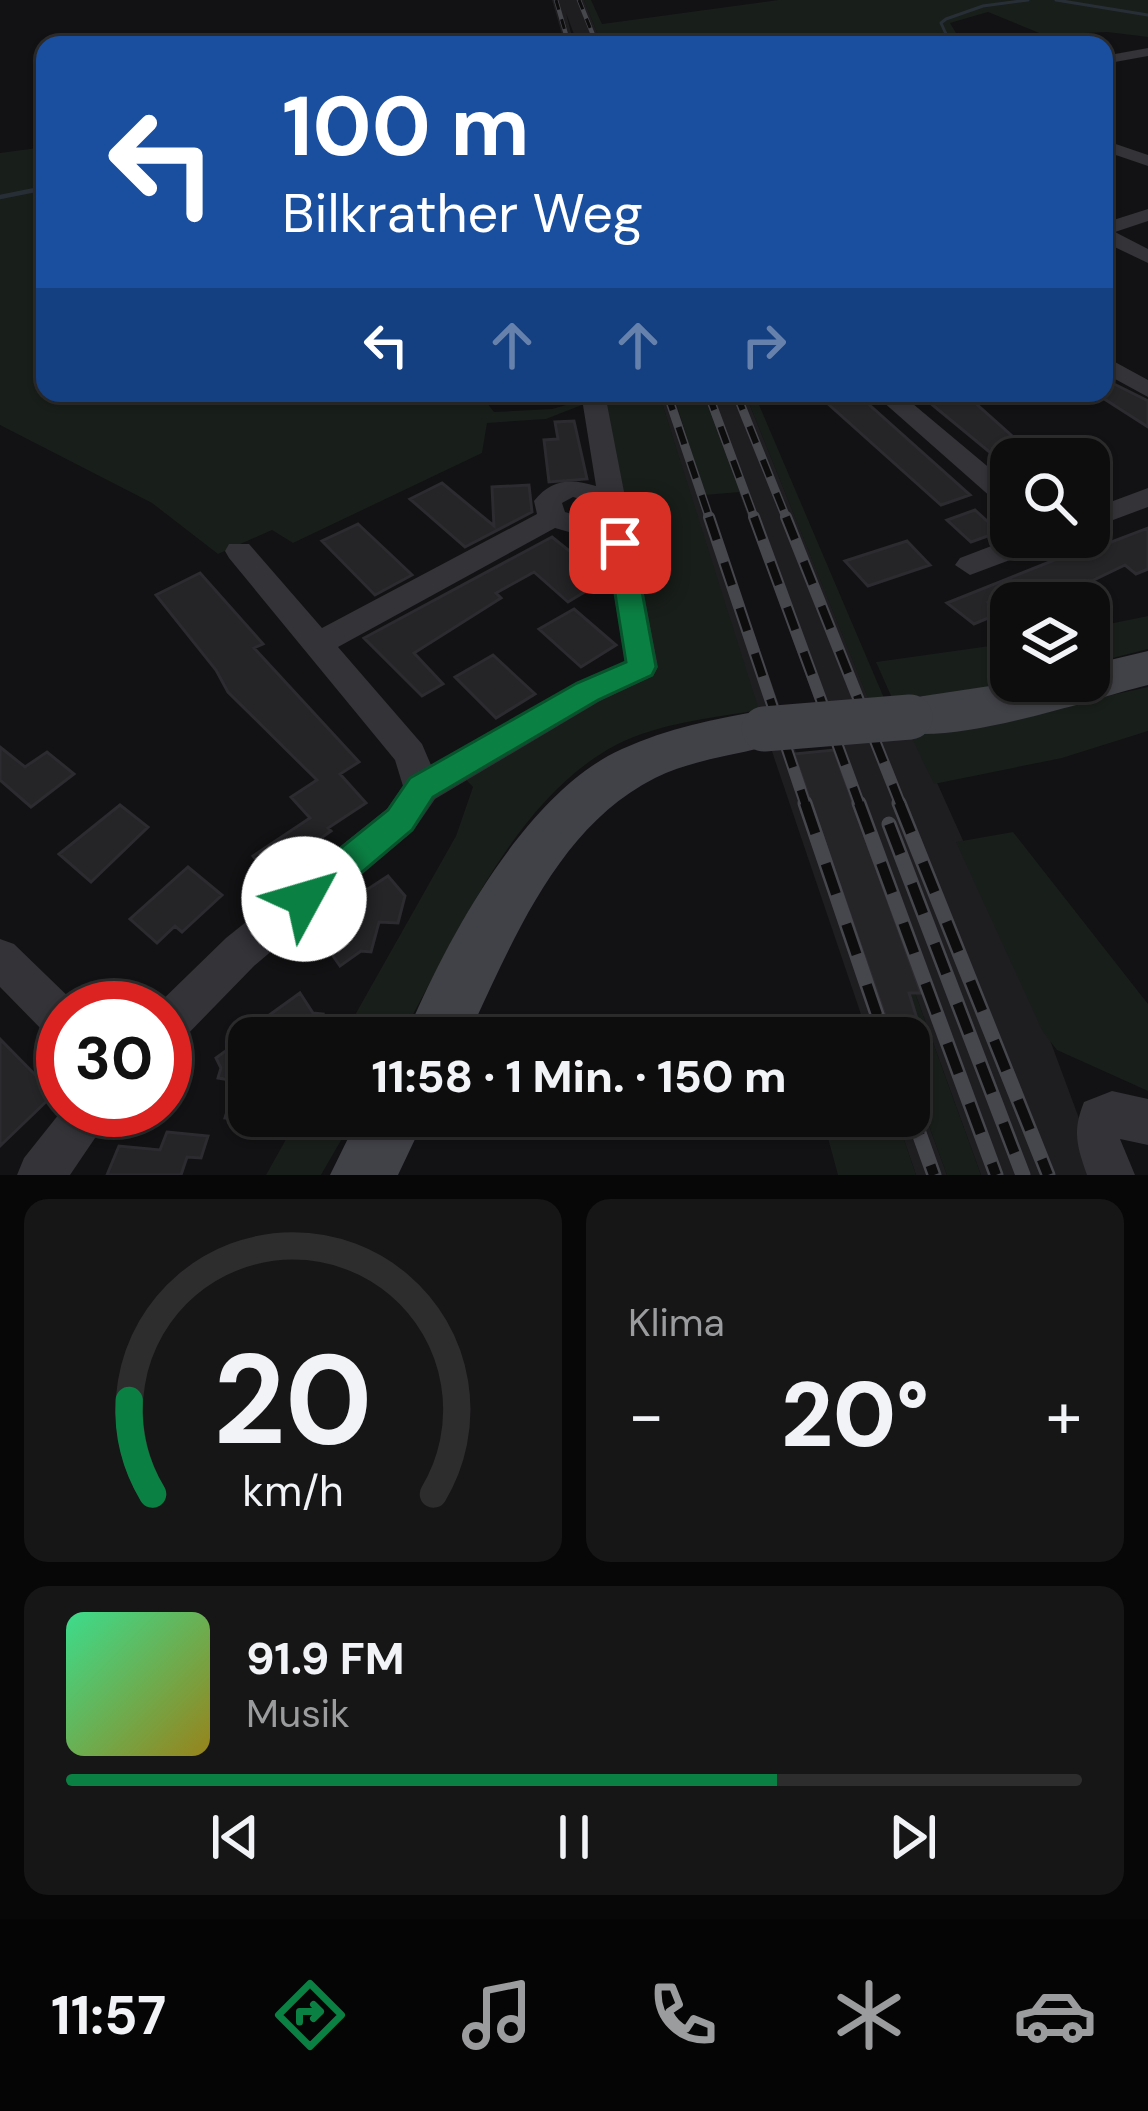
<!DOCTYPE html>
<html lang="de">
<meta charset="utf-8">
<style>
body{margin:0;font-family:"DM Sans",sans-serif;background:#171617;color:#f1f3f6;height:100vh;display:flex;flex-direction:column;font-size:45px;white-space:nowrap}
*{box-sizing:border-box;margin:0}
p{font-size:39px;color:#9b9c9e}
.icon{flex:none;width:66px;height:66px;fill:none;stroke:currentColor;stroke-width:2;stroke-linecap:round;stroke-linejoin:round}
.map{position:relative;height:1175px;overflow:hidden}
.sheet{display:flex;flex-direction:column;gap:24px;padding:24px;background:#080708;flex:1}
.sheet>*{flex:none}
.top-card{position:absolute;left:36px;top:36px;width:1077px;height:366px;border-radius:24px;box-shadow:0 3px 9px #0004,0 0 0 3px #2e2d2e;background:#1a4fa0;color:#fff;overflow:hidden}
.controls{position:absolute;left:990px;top:438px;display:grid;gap:24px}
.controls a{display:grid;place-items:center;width:120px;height:120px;border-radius:24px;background:#0e0d0e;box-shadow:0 3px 9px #0004,0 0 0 3px #2e2d2e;font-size:60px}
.speed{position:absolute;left:36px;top:981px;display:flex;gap:24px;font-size:60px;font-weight:700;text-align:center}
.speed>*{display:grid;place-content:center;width:156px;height:156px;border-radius:50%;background:#0e0d0e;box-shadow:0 3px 9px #0004,0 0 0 3px #2e2d2e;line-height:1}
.speed .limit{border:18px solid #d22;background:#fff;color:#111}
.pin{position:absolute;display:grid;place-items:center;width:102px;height:102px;color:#fff;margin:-51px;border-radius:24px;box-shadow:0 6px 18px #0006}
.me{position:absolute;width:132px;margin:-66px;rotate:51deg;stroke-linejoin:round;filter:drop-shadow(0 0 9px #0008)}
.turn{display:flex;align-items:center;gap:42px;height:252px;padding:0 48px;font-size:54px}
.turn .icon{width:156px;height:156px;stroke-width:2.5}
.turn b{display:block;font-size:84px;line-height:102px}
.lanes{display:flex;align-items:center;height:114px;padding:0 48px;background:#0003;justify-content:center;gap:60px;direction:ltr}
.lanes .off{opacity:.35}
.big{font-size:90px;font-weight:800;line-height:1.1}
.sheet .tile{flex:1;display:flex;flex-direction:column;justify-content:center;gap:18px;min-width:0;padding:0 42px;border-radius:24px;background:#171617}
.sheet .dial{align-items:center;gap:0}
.dial svg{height:312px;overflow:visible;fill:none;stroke:#2e2d2e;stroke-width:7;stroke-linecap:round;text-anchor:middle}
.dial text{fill:#f1f3f6;stroke:none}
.song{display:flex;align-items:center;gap:36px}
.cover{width:144px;height:144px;border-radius:18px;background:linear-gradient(135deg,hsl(150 70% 55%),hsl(50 70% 35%))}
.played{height:12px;border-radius:6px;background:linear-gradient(90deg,#0b8043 70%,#2e2d2e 70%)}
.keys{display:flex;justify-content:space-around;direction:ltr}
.heat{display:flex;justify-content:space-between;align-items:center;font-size:66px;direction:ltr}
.sheet .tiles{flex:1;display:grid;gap:24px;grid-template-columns:1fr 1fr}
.tile:last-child{grid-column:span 2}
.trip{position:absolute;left:228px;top:1017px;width:702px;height:120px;border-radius:24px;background:#0e0d0e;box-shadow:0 3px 9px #0004,0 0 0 3px #2e2d2e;font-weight:800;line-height:120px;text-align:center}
.dock{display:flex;height:192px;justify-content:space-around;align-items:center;background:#060506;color:#9b9c9e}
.dock .icon{width:84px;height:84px}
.dock .selected{color:#0b8043}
.dock b{font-size:54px;color:#f1f3f6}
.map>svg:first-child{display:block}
</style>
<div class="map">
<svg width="1148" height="1175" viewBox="0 0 1148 1175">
<rect width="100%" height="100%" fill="#121113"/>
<!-- built -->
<path fill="#1e1e20" d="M552,0H584L602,45H578L566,13L574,45H565Z
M659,393H673L705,495L897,1038H869L737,648Z
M703,393H745L871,705L916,736L1037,1005L1100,1175H981L915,993L921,992Z
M909,1071L947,1175H916L896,1116H909Z"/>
<!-- green -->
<path fill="#181e1a" d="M584,0H591L602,24L778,0H1148V37L1107,32L1044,35L988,12L950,23L956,33L948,41L909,45H602Z
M45,147V186L0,196V153Z
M45,190V393H479L494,412L552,409L587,399V403L546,419L487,423L482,453L293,543L272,530L218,554L152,503L0,425V198Z
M596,393H659L759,710C712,718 659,723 616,745C512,800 456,940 400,1038H342L456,836L473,787L455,768L646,669Z
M673,393H703L740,492L705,495Z
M745,393H754L887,705L871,706Z
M1148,616V649L1089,664V628Z
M1011,643L1014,681L954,694L892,698L876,662Z
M1148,687V731L1062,758L934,784L907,728L966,727Z
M1013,832L1148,1004V1091L1057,1050L1043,1032L956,842Z
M915,993L981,1175H947L909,1071V1046L925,1044L909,994Z
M299,1116H355L321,1175H266Z
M822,1116H896L916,1175H838Z"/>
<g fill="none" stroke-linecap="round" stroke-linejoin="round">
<!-- stream-far1 -->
<path stroke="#282e36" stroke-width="3" d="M1056,0L1148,15
M842,45L936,39L946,34L941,23L946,19L983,6L1028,0"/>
<!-- stream -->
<path stroke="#282e36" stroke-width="4.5" d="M0,197L45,188"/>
</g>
<!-- building -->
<path fill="#252427" stroke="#2c2b2f" stroke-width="3" d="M1114,384L1148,401V427L1095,393H1104V387Z
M816,393H856L970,495L941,505Z
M918,393H964L1038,459H998Z
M574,421L587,479L549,482L544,440L558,439L555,422Z
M442,483L494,526L492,487L529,485L532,512L465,547L410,499Z
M975,510L999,532L971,542L947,520Z
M358,524L390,554L412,575L375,595L322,541Z
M1148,528V569L1136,574L1125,565L1046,603H989L1000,613L974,624L947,603L1097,543L1101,546Z
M552,537L598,574L578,585L586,591L568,602L534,572L496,593L501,598L414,653L443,684L422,696L364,638Z
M907,541L930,565L868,586L845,561Z
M200,573L263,644L254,648L359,762L340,774L366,803L328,828L331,831L314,843L319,848L272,880L253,856L310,818L291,797L317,780L228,692L216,670L156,595Z
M574,609L616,645L581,667L539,629Z
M493,655L535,694L496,718L455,677Z
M0,747L25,767L47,752L74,774L31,807L0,780Z
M834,750L921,993H909L923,1038H893L794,754Z
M120,805L148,827L91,882L59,854Z
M188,867L222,895L182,932L175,926L157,943L130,919Z
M388,876L405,896L398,923L379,922L371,952L361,951L340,966L315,930L357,896L360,888L368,889Z
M300,993L313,1013L323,1014L316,1038H261L254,1026Z
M0,1039L54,1094L0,1146Z
M231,1041L249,1042V1121L225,1118L236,1081L218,1078L221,1068L216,1058L227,1050Z
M167,1132L208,1136L201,1158L187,1157L181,1175H107L119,1146L160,1150Z"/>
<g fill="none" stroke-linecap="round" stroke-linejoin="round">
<!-- minor -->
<path fill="#333338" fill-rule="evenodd" d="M1148,48V56L1104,64V56Z
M1104,140L1148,155V166L1104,151Z
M1148,209V221L1115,232L1148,249V263L1104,242V223Z
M1104,356L1148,380V397L1104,373Z
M589,393L603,394L606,399L658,667L653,676L600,701L435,799L413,831L254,966L180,1042L165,1048V1008H154L226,938L387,809L403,786L395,760L229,558L225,551L229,544H249L322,628L537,514L534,501C551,479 571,478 596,486L582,399ZM573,497L587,501L588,511L575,515L565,512L562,503ZM603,526L625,661L431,765L422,744L338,647L555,528L576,534Z
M873,393H900L1011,486V509L1001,506Z
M1148,488V507L1089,529V510Z
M1015,537H1057L1053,544L970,575L955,565L960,558Z
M0,939L14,944L78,1006L63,1008V1042L48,1036L0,987Z
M1112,1091L1148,1099V1145L1120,1139L1135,1175H1087C1077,1146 1072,1132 1084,1102Z
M63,1109L114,1110L70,1175H17L24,1158Z"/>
<!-- secondary -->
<path fill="#414148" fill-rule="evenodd" d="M1148,651V685C1088,700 948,748 893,730L886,717L893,704L910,698L1023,681H1089V665Z
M764,710L781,716L788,729L781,742C739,756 695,758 655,778C556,828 512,944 467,1038H405C445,942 524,793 622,749C668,728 715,719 764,710Z
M359,1116H426L398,1175H330Z"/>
<defs>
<path id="rail-far3" d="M556,0L569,45
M579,0L597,45"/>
<path id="rail-far2" d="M667,393L710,520
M708,393L755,520
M736,393L787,520"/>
<path id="rail-far1" d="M709,517L806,806
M754,517L860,806
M786,517L901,806"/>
<path id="rail" d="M805,803L885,1038
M859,803L996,1175
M899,803L1048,1175
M889,824L1023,1175
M909,1105L934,1175"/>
</defs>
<!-- rail-far3 casing -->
<use href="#rail-far3" stroke="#46464d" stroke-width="4.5"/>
<!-- rail-far2 casing -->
<use href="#rail-far2" stroke="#46464d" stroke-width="9"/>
<!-- rail-far1 casing -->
<use href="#rail-far1" stroke="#46464d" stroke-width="12"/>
<!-- rail casing -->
<use href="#rail" stroke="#46464d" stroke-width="15"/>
<!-- rail-far3 -->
<use href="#rail-far3" stroke="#0d0d0e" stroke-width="3" stroke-dasharray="10" stroke-linecap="butt"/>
<!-- rail-far2 -->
<use href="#rail-far2" stroke="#0d0d0e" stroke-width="6" stroke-dasharray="18" stroke-linecap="butt"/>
<!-- rail-far1 -->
<use href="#rail-far1" stroke="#0d0d0e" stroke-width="8" stroke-dasharray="24" stroke-linecap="butt"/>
<!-- rail -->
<use href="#rail" stroke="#0d0d0e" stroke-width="10" stroke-dasharray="32" stroke-linecap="butt"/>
<!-- secondary-bridge -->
<path stroke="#414148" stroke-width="45" d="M764,729L910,717"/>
</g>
<!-- route -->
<path fill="#0b8043" stroke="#07532c" stroke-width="3" d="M620,535L633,543L656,667L652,675L598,700L433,797L412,830L316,911L304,915L291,911L286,899L291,888L388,810L410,778L577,683L626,662L607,543Z"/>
</svg>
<div class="controls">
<a><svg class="icon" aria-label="search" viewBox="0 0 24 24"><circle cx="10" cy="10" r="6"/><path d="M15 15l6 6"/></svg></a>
<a><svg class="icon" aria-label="layers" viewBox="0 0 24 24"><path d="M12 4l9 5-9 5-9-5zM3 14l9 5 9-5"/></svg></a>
</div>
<div class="speed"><div class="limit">30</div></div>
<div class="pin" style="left:620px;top:543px;background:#d93025"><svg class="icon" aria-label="arrive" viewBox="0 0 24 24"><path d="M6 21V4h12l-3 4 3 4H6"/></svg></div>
<svg class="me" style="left:304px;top:899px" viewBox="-20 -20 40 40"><circle r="19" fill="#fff"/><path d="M0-13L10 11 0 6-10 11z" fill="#0b8043"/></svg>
<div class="trip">11:58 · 1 Min. · 150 m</div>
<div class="top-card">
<div class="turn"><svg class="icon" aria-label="left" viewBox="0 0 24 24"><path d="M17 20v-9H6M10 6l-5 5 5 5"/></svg><div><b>100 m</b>Bilkrather Weg</div></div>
<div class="lanes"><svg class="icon" aria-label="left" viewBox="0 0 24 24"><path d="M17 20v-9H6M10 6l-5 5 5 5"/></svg><svg class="icon off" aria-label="ahead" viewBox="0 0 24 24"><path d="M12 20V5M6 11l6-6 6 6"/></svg><svg class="icon off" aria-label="ahead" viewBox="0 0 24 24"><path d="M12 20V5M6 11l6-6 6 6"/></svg><svg class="icon off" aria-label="right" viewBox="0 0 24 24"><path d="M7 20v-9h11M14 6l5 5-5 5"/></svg></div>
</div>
</div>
<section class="sheet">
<div class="tiles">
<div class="tile dial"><svg viewBox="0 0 100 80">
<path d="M14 69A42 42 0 1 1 86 69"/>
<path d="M14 69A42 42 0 0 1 8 45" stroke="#0b8043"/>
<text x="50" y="56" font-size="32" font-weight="700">20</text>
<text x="50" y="72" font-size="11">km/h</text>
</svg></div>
<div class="tile"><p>Klima</p>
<div class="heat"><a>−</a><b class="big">20°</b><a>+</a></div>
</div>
<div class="tile">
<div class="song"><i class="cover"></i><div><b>91.9 FM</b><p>Musik</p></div></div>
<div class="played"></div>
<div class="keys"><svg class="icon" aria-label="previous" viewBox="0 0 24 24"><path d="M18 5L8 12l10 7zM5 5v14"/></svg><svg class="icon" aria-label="pause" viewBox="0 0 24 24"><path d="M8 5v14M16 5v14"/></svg><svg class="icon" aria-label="next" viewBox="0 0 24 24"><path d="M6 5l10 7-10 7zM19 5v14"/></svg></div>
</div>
</div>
</section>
<nav class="dock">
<b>11:57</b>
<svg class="icon selected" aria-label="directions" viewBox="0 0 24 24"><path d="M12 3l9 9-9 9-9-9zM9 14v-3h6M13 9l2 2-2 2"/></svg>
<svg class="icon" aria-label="music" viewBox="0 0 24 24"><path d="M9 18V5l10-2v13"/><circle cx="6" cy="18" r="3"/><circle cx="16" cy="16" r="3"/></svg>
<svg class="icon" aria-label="phone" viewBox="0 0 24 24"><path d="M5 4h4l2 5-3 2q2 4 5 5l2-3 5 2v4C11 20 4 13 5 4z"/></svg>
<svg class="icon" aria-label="climate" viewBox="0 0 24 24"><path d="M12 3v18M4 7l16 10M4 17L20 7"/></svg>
<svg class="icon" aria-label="car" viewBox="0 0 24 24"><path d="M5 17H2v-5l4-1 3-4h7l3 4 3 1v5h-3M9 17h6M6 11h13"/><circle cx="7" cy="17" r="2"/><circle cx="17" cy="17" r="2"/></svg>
</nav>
